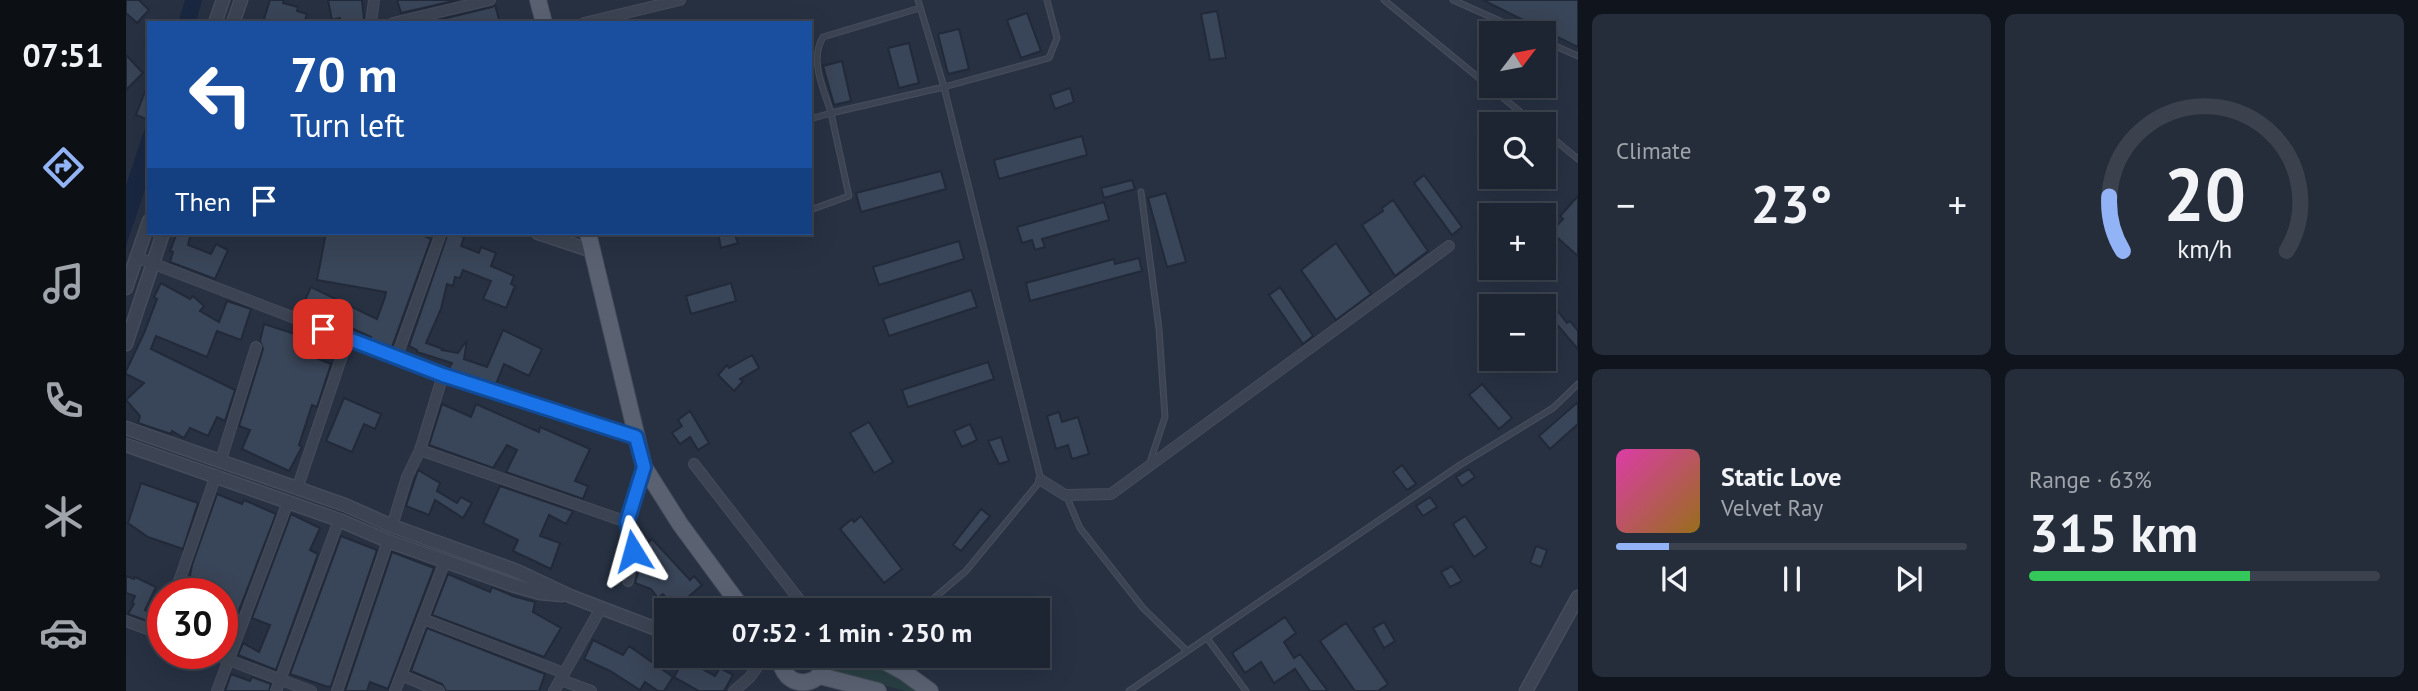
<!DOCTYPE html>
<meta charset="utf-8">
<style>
body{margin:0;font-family:"PT Sans",sans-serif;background:#252d3a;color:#f1f3f6;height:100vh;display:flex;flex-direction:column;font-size:26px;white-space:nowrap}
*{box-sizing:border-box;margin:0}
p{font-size:23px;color:#a0a5ac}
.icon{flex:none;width:38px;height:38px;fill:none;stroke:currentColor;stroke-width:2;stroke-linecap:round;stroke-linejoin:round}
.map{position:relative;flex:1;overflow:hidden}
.panel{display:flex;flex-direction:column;gap:14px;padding:14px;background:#10141c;width:840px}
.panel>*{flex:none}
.guide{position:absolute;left:21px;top:21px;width:665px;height:214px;border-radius:0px;box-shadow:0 7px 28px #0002,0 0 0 2px #3b424d;background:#1a4fa0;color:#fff;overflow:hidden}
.needle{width:46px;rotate:58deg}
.buttons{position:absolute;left:1353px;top:21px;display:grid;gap:14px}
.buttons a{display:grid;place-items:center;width:77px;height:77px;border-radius:0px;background:#1d2532;box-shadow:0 7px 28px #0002,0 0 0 2px #3b424d;font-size:35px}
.speed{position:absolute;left:21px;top:578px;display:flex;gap:14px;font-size:35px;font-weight:700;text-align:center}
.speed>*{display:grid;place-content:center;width:91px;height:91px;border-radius:50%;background:#1d2532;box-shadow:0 7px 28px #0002,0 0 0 2px #3b424d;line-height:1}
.speed .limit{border:10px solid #d22;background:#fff;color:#111}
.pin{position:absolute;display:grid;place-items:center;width:60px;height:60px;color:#fff;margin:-30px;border-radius:14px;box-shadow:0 4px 10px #0006}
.me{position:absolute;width:77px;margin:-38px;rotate:352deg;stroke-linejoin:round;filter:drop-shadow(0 0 5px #0008)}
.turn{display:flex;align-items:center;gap:24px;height:147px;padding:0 28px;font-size:32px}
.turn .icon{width:91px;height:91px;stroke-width:2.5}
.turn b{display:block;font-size:49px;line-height:60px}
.then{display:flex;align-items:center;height:66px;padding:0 28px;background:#0003;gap:14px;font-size:26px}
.big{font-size:52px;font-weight:700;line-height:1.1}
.panel .widget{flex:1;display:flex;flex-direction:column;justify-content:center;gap:10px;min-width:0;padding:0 24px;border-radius:10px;background:#252d3a}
.panel .dial{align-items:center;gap:0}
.dial svg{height:182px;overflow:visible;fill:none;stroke:#3b424d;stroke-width:7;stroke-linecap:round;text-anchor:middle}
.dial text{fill:#f1f3f6;stroke:none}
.song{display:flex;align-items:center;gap:21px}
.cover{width:84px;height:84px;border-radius:10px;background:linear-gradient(135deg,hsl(320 70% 55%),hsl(40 70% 35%))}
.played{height:7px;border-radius:4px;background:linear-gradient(90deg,#93b3f7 15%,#3b424d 15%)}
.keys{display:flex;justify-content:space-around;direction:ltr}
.heat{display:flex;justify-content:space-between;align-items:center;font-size:38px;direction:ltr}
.charge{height:10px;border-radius:5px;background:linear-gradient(90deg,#34c759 63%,#3b424d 0)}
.panel .tiles{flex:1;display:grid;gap:14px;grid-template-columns:repeat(2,1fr)}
.trip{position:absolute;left:528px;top:598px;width:396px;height:70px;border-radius:0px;background:#1d2532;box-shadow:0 7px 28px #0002,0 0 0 2px #3b424d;font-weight:700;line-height:70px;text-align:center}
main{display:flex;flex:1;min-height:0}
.menu{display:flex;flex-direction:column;width:126px;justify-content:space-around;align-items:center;background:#0c0f14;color:#a0a5ac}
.menu .icon{width:49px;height:49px}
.menu .current{color:#93b3f7}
.menu b{font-size:32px;color:#f1f3f6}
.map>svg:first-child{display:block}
</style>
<main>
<nav class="menu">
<b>07:51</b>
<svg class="icon current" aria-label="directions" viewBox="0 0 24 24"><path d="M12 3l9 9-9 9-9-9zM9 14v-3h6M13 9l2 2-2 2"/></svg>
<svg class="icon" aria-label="music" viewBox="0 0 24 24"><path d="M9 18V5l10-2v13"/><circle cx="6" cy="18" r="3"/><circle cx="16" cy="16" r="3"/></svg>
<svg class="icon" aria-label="phone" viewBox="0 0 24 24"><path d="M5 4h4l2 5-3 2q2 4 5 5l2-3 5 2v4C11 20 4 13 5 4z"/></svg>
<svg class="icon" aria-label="climate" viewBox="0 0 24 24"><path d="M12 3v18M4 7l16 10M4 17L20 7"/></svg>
<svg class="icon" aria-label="car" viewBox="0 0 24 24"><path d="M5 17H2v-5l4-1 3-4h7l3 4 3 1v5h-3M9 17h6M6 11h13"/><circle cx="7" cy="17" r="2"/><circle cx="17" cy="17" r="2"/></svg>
</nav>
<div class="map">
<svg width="1452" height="691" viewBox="0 0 1452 691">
<rect width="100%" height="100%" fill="#273142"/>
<!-- green -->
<path fill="#293f43" d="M664,656H720L765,667L797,691H779L675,663Z"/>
<!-- water -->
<path fill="#1a2741" d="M59,0H76L70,23H52Z
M23,116V178L0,246V185Z"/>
<!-- building -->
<path fill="#394558" stroke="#222a39" stroke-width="2" d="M0,0H13L23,10L11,23L0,13Z
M144,0H158L157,3L172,7L171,11L181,14L178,23H148L138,19Z
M202,0H236L238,20L215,23L214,18L206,20Z
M271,0H332L275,13Z
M1357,0H1452V47Z
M369,5L374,23H300L366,7Z
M1091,11L1100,58L1084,60L1075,14Z
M901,13L915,51L895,58L881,20Z
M833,29L843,69L822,74L812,34Z
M783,43L793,83L773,88L762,48Z
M0,55L17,73L0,90Z
M716,61L725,101L708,105L697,66Z
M22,84H23V120L10,115Z
M944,88L948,102L929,109L924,95Z
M956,136L961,155L873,179L868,160Z
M815,171L820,189L735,212L730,193Z
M1298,175L1336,227L1326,235L1288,183Z
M1006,180L1009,189L978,198L975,188Z
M1040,193L1060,262L1041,267L1022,198Z
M1452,196V256L1425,232L1437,219L1434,216Z
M1267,200L1302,251L1269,276L1236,225L1257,211L1256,208Z
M978,202L983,220L916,239L919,247L909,250L906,240L896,243L891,227Z
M51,233H65L62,245L85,254L90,244L102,250L89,279L44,262L47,252L44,251Z
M200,233H292L305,239L266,347L244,339L245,337L221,326L219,329L192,319L194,316L176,307L185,287L251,319L259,297L260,292L191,280Z
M322,233L338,237L335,246L353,253L355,247L370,253L365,266L388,276L385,284L389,286L380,308L357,299L365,281L337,270L334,278L329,277L327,286L321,284L315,309L300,343L317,349L316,350L332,353L341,340L338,359L361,367L377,330L416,349L403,376L378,364L370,384L328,371L323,368L326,363L291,352V350L283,346Z
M592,233H608L612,243L595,248Z
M833,241L838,259L753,285L747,267Z
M1210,243L1245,294L1210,320L1175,270Z
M1013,258L1016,271L904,301L900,283L988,259L989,264Z
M35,283L64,299L67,296L78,306L74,311L93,322L101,301L125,309L115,340L91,331L81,357L30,336L25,349L109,390L99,421L91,417L82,436L64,428L58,438L46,431L45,434L12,423L14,416L0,400L18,383L0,374V371L18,333L31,299L28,297Z
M605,283L610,301L565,314L560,296Z
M1154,287L1187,336L1177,344L1143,295Z
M845,290L851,307L763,336L757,319Z
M1424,301L1441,323L1444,321L1452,331V349L1427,320L1425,322L1418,312L1417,306Z
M138,324L191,341L185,356L205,364L191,407L186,405L173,445L176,447L163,471L116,449L124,430L113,426L137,349L134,341Z
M626,355L633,368L614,379L617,381L608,391L592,375L601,365L603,368Z
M862,362L868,379L782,407L776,390Z
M1356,384L1386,418L1373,429L1343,395Z
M218,398L255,414L249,429L238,424L226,452L200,441Z
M1452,402V424L1424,449L1413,436Z
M316,404L345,417L350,404L413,432L414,427L421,430L464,449L449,481L462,486L457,499L380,472L391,450L381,445L367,468L303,445Z
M564,411L583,443L572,450L564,437L554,444L546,433L556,426L552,420Z
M933,412L936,422L952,417L963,454L946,459L942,445L930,449L921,416Z
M743,422L767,462L748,473L724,433Z
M844,424L851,440L836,447L828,431Z
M875,437L883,461L873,464L862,441Z
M1276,465L1290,484L1281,490L1267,472Z
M1343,469L1349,477L1336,486L1330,477Z
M292,470L314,483L311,491L331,503L335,497L346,503L337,518L309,500L303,515L280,506Z
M15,483L72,503L57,549L22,537L2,523Z
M374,486L447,511L440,524L423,515L414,536L434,543L425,569L387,551L392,540L357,523Z
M91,494L116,504L118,500L150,514L104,634L96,631V593H61L66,565Z
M1304,497L1311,507L1297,516L1290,506Z
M855,509L864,516L835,551L827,545Z
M165,514L194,528L184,550L192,554L150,670L112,655L117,643L133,652L144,625L126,618Z
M735,516L776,569L758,583L714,529L726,519L728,522Z
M1339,516L1361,548L1348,557L1327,524Z
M215,536L251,550L205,686L202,687L164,674Z
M526,539L564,580L568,576L576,585L561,598L576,611H553L537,594L532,598L525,589L509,583L517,556L514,550Z
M1410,546L1421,550L1415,567L1404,563Z
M266,552L308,568L262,689L244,682L241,691H219Z
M1326,566L1336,581L1324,587L1315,572Z
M322,574L364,592L366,587L387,596L409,602L407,612L435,628L418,657L306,615Z
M0,576L8,579L9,577L30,587L19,610L31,617L27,623L2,614L8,604L6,603L9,596L0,593Z
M1159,617L1170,633L1158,642L1168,658L1174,654L1202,691H1184L1169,669L1148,683L1135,662L1119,673L1106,653Z
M1258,622L1269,641L1258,648L1247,628Z
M1220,623L1262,684L1252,691H1229L1194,641Z
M301,628L419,674L413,691H320L316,684L285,671Z
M912,636L922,652V656L912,663Z
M467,640L497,655L503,646L547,677L538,691H532L519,682L514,690L484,671L458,659Z
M558,659L589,676L594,668L607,675L598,691H573L548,677Z
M105,674L124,681L126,677L145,684L143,691H99Z"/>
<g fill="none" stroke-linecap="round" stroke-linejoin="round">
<defs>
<path id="service" d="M792,0L818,87L923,58L931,38L921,0
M1258,0L1409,124
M1327,0L1401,33
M1418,41L1452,56
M684,119L705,113C698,89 683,61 697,37L794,8
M1418,131L1452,159
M1015,192L1033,329L1039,417L1024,462
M684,210L723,196L705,113L818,87L915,480L840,571L793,611
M940,495L954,528L1017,608L1060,650
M1081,638L1120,691
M1003,691L1334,465L1427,408L1452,384"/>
<path id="minor" d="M245,23L248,0
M267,23L364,0
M458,23L554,0
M10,257L317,375L510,437
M271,356L315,233
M294,450L501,522
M95,460L130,347
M568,464L682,611
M915,480L939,495L985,494L1323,246
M171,489L222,338
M266,526L281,477L294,450L317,375
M502,581L507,551L501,522L518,468
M49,593L90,475
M297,619L438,673
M0,621L37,635
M84,653L185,691
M275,675L313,691
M435,680L465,691
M91,691L162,502
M150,691L213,520
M211,691L262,541
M269,691L319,561
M428,691L475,608
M608,691L624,677L636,660"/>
<path id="tertiary" d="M89,23L97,0
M107,23L115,0
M412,233L466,251
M0,288L23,221
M0,344L37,233
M0,428L219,505L266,526L391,571L444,596L541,633
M0,445L213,520L262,541L386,585L414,593L436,595
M612,656L654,664
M1400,691L1452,597"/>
<path id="primary" d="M412,0L418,23
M462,233L518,467L554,524L618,611
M655,656C653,691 701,691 699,656
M749,656L778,672L804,691
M694,676L752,691"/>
</defs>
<!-- service casing -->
<use href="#service" stroke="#454c5b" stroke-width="7"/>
<!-- minor casing -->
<use href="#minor" stroke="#454c5b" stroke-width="12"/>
<!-- tertiary casing -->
<use href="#tertiary" stroke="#454c5b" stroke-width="15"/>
<!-- primary casing -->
<use href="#primary" stroke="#454c5b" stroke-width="18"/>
<!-- service -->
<use href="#service" stroke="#3c4352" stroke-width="4.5"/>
<!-- minor -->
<use href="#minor" stroke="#3c4352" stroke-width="10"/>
<!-- tertiary -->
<use href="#tertiary" stroke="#3c4352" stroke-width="12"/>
<!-- primary -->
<use href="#primary" stroke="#5a6272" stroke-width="16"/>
</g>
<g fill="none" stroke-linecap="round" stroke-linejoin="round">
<defs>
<path id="route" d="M197,329L317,375L510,437L518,467L501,522L507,551"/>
</defs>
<!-- route casing -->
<use href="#route" stroke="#114b97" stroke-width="18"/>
<!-- route -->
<use href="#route" stroke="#1a73e8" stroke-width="12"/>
</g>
</svg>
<div class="buttons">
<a><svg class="needle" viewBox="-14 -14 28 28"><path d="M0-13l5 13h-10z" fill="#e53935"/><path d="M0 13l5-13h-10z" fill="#a0a5ac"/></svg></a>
<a><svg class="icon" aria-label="search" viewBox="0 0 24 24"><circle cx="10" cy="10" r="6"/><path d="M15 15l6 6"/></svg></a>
<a>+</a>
<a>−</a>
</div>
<div class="speed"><div class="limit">30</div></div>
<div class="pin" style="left:197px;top:329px;background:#d93025"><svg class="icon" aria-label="arrive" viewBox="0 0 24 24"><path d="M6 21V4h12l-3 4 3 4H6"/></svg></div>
<svg class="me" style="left:507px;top:551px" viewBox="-20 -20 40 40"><path d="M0-17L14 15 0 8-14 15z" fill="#1a73e8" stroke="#fff" stroke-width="4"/></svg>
<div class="trip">07:52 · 1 min · 250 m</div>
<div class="guide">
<div class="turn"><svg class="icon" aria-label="left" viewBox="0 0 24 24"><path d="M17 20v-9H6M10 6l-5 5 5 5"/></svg><div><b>70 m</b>Turn left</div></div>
<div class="then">Then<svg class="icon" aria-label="arrive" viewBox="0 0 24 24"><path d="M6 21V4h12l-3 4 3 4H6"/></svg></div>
</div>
</div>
<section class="panel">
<div class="tiles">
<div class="widget"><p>Climate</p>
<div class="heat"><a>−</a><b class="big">23°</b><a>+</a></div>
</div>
<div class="widget dial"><svg viewBox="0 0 100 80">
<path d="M14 69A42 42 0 1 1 86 69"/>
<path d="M14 69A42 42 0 0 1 8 45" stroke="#93b3f7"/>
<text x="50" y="56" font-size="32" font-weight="700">20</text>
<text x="50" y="72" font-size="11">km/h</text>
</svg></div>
<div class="widget">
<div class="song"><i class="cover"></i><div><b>Static Love</b><p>Velvet Ray</p></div></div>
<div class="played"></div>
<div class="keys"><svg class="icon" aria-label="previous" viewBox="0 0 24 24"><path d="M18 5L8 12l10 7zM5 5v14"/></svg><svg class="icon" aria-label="pause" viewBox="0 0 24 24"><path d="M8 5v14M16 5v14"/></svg><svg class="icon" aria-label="next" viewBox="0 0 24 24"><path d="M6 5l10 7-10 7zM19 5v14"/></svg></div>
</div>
<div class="widget"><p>Range · 63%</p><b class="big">315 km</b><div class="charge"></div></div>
</div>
</section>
</main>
